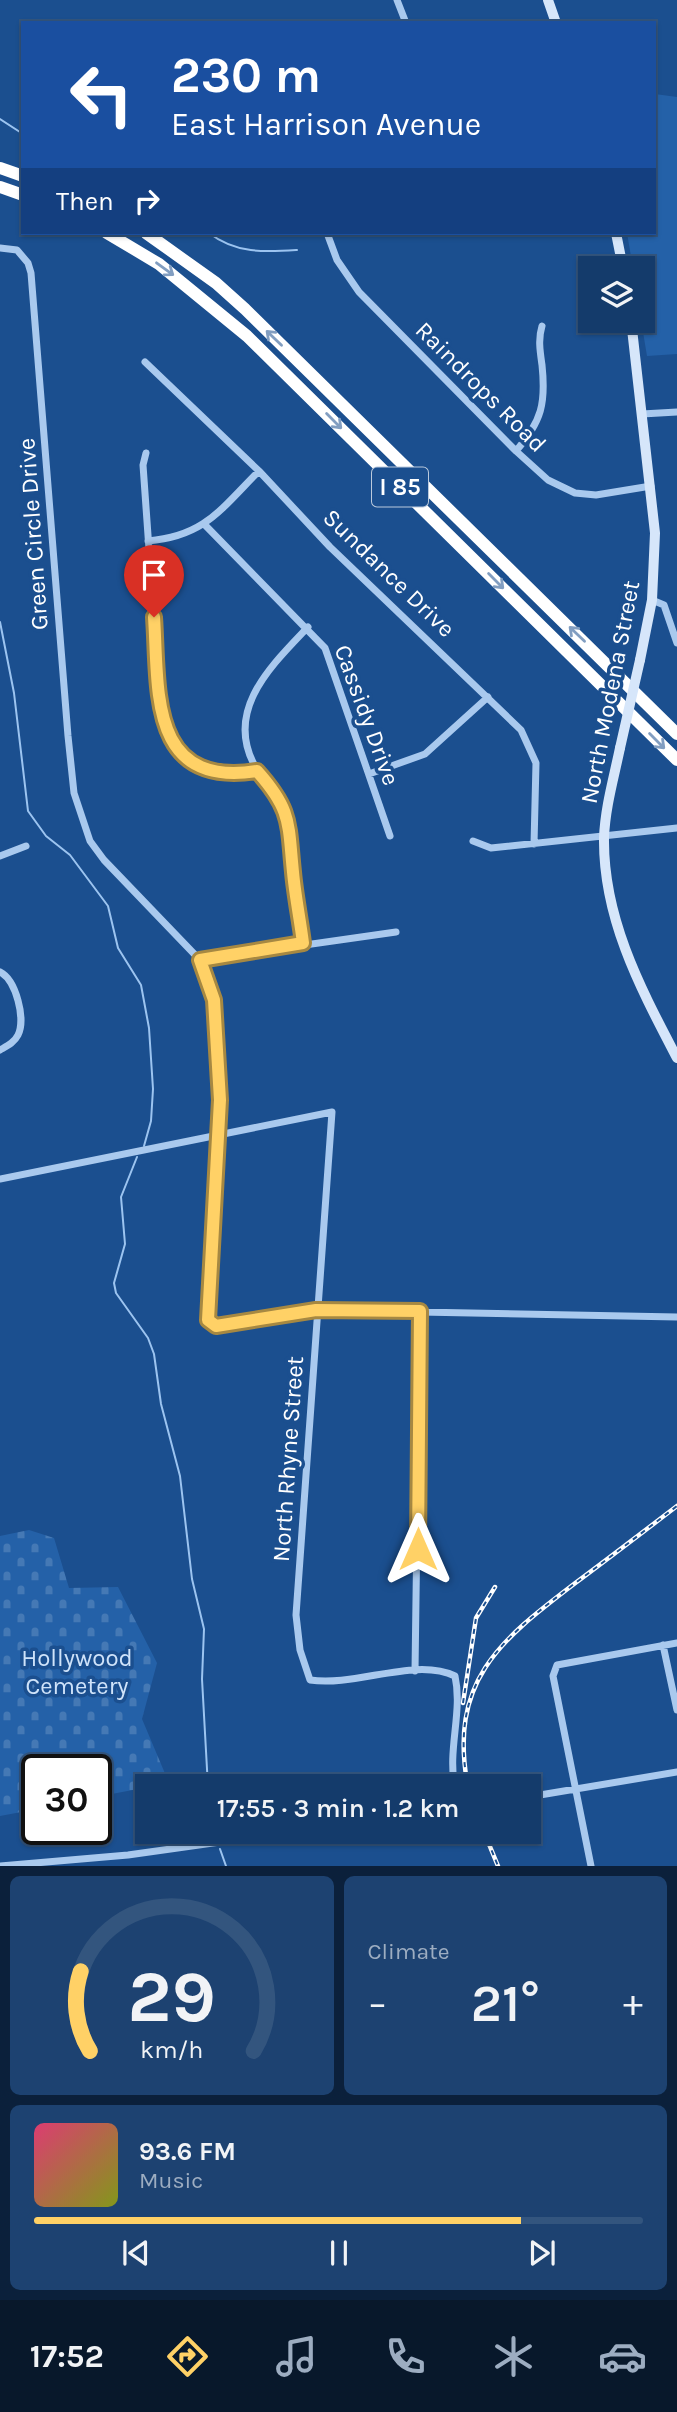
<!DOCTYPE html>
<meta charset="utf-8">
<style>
body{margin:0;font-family:Karla,sans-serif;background:#1d4271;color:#f1f3f6;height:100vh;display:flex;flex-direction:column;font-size:26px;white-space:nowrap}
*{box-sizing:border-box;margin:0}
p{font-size:23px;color:#9dadc1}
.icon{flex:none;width:38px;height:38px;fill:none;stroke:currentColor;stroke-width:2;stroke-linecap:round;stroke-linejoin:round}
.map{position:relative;height:1866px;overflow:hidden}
.sheet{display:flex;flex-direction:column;gap:10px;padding:10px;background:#0b203b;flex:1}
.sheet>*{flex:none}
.top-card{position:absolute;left:21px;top:21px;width:635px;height:214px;border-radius:0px;box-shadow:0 2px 5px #0004,0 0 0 2px #33557e;background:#1a4fa0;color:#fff;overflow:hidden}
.tools{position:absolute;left:578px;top:256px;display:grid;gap:14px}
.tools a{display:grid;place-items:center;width:77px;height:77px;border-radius:0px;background:#143b6b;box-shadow:0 2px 5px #0004,0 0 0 2px #33557e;font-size:35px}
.speed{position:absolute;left:21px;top:1754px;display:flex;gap:14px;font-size:35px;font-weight:700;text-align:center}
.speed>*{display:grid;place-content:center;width:91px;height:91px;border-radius:50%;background:#143b6b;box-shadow:0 2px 5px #0004,0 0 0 2px #33557e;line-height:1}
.speed .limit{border:4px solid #111;border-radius:10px;background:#fff;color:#111}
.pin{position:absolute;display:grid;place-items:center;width:60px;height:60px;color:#fff;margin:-72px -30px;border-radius:50% 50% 50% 0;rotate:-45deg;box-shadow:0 0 7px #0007}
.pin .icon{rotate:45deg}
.me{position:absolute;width:77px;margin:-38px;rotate:0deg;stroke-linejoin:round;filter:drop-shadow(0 0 5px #0008)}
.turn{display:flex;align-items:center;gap:24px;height:147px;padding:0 35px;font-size:32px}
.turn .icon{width:91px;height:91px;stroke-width:2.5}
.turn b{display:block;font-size:49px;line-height:60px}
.then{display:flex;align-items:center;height:66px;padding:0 35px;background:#0003;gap:14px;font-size:26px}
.big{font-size:52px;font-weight:600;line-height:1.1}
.sheet .tile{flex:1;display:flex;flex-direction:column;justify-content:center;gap:10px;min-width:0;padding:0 24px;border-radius:10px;background:#1d4271}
.sheet .dial{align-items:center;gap:0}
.dial svg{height:182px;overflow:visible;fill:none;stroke:#33557e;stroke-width:7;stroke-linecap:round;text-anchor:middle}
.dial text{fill:#f1f3f6;stroke:none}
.song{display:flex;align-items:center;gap:21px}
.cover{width:84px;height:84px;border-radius:10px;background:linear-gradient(135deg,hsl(340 70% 55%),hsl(70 70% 35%))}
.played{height:7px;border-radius:4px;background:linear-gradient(90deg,#ffd166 80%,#33557e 80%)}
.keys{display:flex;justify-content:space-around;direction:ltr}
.heat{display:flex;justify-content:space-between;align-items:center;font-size:38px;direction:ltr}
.sheet .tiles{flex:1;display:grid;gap:10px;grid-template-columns:1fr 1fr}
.tile:last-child{grid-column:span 2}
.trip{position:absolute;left:135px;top:1774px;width:406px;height:70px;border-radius:0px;background:#143b6b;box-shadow:0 2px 5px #0004,0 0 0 2px #33557e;font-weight:600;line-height:70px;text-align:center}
.tabs{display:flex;height:112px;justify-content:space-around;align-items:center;background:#08182b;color:#9dadc1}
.tabs .icon{width:49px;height:49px}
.tabs .selected{color:#ffd166}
.tabs b{font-size:32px;color:#f1f3f6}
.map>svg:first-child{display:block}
</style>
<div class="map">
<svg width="677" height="1866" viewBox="0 0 677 1866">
<defs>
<pattern id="cemetery-stones" width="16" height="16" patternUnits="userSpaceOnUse" patternTransform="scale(1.75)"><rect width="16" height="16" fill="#2461a8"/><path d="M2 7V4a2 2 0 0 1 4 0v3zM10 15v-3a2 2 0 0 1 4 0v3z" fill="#4579b5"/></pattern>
</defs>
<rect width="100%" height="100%" fill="#1b4f8f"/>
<!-- cemetery -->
<path fill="url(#cemetery-stones)" d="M29,1530L54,1538L69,1588L118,1587L157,1663L142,1719L169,1783L96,1797V1769H37V1809L0,1816V1536Z"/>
<!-- park -->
<path fill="#2461a8" d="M655,94L677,97V354L647,356L641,320L642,268H633L627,233H654Z"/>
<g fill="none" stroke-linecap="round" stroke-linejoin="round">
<!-- stream -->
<path stroke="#9cc4f0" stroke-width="2" d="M0,119L23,134
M209,233C236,254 265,252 297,250
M0,622L14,693L28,811L46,836L70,855L108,906L118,948L141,985L149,1028L153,1089L151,1121L144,1146
M137,1157L121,1197L125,1244L114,1283L116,1293L148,1338L154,1354L161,1404L180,1476L192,1579L204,1629L202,1679L208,1787
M218,1832L219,1839
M220,1849L226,1866"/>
<!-- street -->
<path stroke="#a9c9ee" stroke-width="7" d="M397,0L406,23
M327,233L337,260L359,292L516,451L548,480L575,493L596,495L651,486
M0,248L17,250L28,263L31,273L68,736L74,793L90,841L104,860L200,960L211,988L219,1066L220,1136L208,1320L216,1326L316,1310L677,1317
M145,362L259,471L330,547L521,730L536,763L534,844
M642,414L677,412
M516,451C542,421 546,403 542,365C540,351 538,339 542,326
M146,453L143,465L161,718C178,763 210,778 257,771
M205,525L325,648L390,836
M148,541C205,536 221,509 259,471
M652,600L664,605L677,643
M369,774L425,754L488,697
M473,841L491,848L677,828
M0,856L26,846
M303,943L286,813C278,796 265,784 256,768C223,711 271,666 308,627
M200,960L396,932
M0,972C16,980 26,1019 18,1035C14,1043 7,1046 0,1050
M0,1179L332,1112L296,1615L300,1650L310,1680C356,1687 415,1657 455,1676C463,1712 447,1750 455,1787
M663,1645L677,1710
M415,1671L420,1311
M528,1797L677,1772
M0,1866L128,1855L291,1832
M591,1866L553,1676L557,1665L677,1643"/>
<!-- secondary -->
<path stroke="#d6e6fa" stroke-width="10" d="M548,0L556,23
M616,233L623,268
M631,320L655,533L652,600L640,660
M620,748C614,777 605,808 604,838C603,919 641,989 677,1058"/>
<!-- highway -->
<path stroke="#fff" stroke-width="12" d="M0,168L23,176
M0,187L23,195
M107,233L159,264L247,336L677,760
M146,233L216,283L245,309L677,734"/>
<defs>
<path id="rail" d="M463,1703L476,1618L495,1587
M468,1787C448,1682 499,1641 574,1584C609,1558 643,1532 677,1506
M484,1832L498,1866"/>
</defs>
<!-- rail casing -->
<use href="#rail" stroke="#fff" stroke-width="4.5"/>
<!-- rail -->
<use href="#rail" stroke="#1b4f8f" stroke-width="2" stroke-dasharray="5" stroke-linecap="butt"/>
<!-- secondary-bridge -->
<path stroke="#d6e6fa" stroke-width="10" d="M620,748L640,660"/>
</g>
<!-- one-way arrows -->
<defs><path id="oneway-shaft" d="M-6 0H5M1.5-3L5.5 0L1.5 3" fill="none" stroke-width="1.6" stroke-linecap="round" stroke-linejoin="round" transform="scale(1.75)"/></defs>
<g stroke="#829ec1">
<use href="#oneway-shaft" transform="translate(165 269) rotate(36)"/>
<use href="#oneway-shaft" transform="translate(274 338) rotate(-136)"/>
<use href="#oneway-shaft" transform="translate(334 421) rotate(45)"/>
<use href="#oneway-shaft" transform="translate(496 581) rotate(45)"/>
<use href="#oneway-shaft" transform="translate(577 634) rotate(-136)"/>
<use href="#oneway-shaft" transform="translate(657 741) rotate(45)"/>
</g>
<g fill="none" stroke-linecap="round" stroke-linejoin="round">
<defs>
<path id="route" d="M154,617C159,690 148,788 257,771C292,810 288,823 293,872C295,895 300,919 303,943L200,960L214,1000L220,1100L208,1320L216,1326L316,1310L420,1311L418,1549"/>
</defs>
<!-- route casing -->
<use href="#route" stroke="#a68842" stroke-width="18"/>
<!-- route -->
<use href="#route" stroke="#ffd166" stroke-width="12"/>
</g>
<g text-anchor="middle" stroke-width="7" stroke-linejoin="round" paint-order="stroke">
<!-- shield labels -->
<rect fill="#1b4f8f" stroke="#bbcadd" stroke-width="2" x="372" y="467.5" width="56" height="39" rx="5"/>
<g font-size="23" font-weight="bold" fill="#fff">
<text x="400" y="495">I 85</text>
</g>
<!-- street labels -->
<g font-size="24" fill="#fff" stroke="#1b4f8f">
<text transform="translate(481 387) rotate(45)" y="8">Raindrops Road</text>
<text transform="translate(33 534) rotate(-94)" y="8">Green Circle Drive</text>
<text transform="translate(389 573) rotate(44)" y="8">Sundance Drive</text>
<text transform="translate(610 692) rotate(-79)" y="8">North Modena Street</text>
<text transform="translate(367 715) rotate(70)" y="8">Cassidy Drive</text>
<text transform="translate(288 1459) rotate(-86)" y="8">North Rhyne Street</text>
</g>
<!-- park labels -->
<g font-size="24" fill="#cfe3fa" stroke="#1b4f8f">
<text x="77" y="1666">Hollywood<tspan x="77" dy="28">Cemetery</tspan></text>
</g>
</g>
</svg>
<div class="tools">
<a><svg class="icon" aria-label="layers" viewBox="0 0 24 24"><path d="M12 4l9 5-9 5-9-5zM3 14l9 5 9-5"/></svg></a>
</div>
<div class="speed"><div class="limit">30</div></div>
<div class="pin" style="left:154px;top:617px;background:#d93025"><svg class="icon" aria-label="arrive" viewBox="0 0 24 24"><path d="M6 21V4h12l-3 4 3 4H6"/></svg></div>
<svg class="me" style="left:418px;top:1549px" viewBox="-20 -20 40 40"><path d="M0-17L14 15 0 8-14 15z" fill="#ffd166" stroke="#fff" stroke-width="4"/></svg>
<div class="trip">17:55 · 3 min · 1.2 km</div>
<div class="top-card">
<div class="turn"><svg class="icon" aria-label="left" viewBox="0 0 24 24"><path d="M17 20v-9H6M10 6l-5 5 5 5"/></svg><div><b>230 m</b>East Harrison Avenue</div></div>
<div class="then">Then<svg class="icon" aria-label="right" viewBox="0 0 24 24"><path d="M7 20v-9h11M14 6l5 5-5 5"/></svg></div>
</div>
</div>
<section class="sheet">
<div class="tiles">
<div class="tile dial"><svg viewBox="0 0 100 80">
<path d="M14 69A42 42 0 1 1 86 69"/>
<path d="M14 69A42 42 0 0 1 10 34" stroke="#ffd166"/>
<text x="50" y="56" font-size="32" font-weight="700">29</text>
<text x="50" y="72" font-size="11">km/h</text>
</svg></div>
<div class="tile"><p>Climate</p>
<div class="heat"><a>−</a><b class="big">21°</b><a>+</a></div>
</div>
<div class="tile">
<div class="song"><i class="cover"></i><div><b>93.6 FM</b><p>Music</p></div></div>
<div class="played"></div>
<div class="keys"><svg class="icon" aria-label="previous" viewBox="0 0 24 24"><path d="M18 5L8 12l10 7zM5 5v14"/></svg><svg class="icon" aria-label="pause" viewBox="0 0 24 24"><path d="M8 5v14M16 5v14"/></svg><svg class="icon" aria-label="next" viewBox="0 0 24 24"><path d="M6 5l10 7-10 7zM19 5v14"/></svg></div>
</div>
</div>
</section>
<nav class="tabs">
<b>17:52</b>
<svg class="icon selected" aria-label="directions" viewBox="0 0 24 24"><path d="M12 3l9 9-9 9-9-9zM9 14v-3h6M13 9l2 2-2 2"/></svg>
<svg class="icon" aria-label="music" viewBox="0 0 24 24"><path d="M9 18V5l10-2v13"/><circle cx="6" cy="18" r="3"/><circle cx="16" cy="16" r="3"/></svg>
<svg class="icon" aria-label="phone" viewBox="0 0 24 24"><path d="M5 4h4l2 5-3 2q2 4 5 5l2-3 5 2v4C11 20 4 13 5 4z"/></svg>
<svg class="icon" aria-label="climate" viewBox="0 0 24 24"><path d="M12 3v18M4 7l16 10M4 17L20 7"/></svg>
<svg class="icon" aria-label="car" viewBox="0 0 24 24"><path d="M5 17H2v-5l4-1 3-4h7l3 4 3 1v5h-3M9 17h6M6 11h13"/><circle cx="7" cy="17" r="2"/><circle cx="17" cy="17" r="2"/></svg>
</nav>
